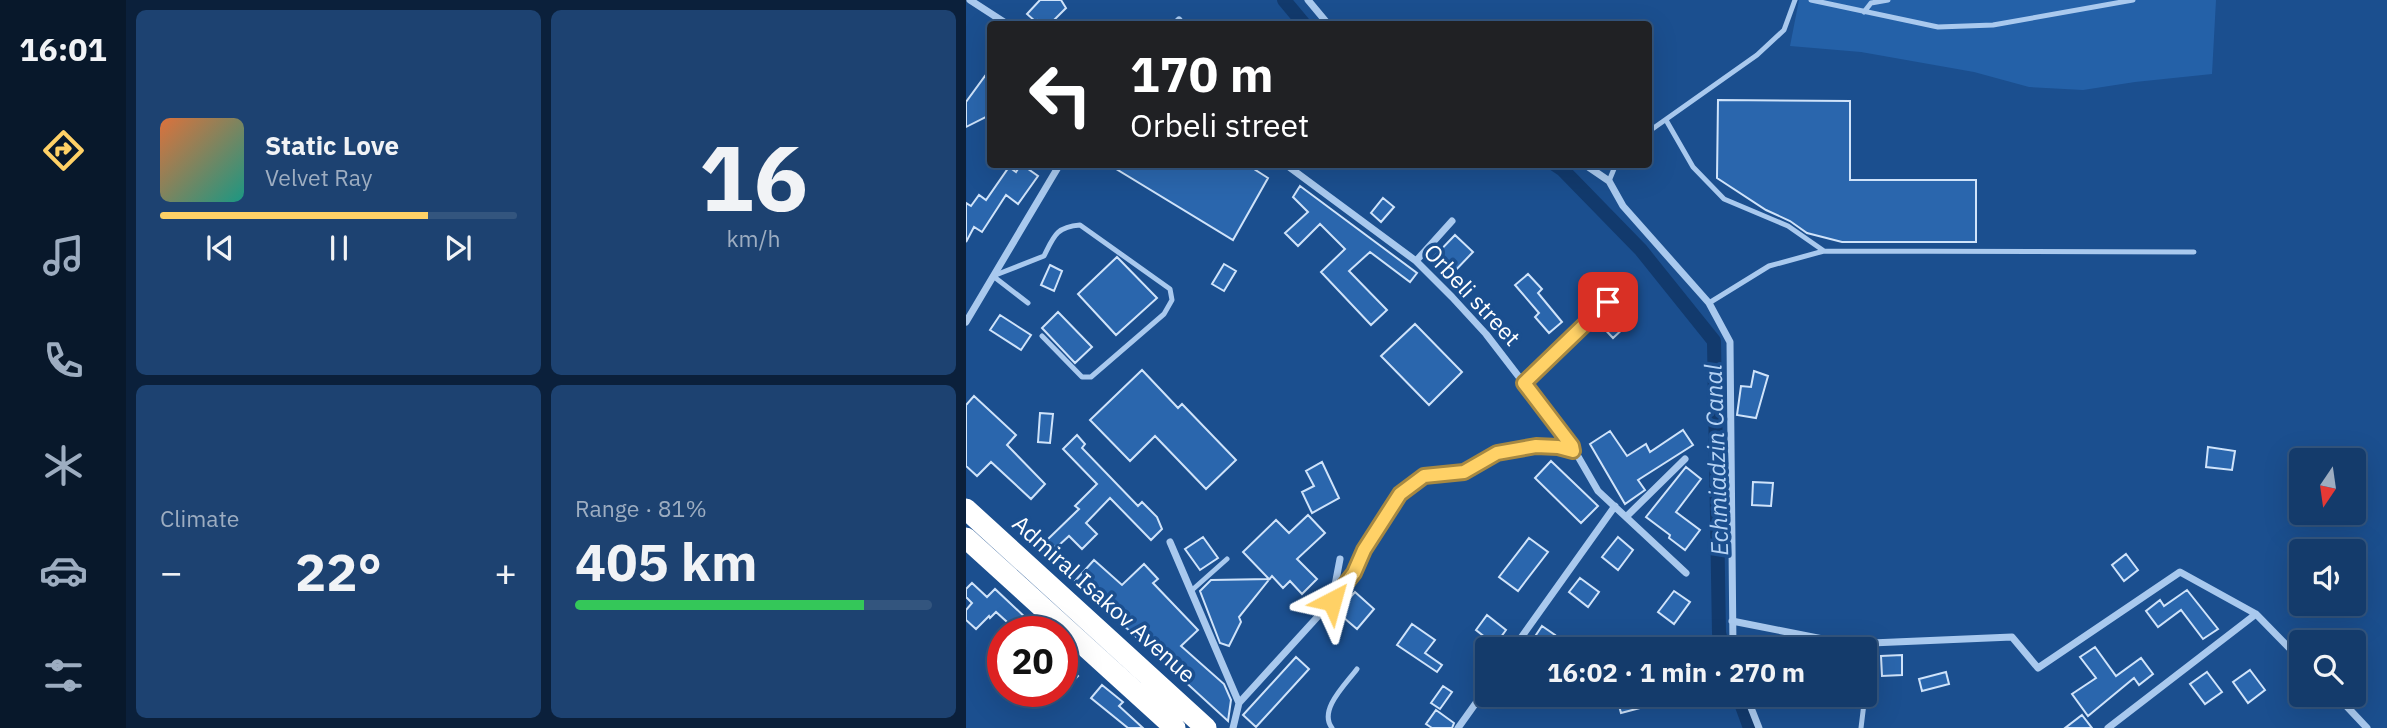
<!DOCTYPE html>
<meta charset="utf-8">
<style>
body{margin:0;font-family:"IBM Plex Sans",sans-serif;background:#1d4271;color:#f1f3f6;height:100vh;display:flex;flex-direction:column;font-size:26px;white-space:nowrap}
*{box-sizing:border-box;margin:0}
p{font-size:23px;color:#9dadc1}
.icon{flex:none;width:38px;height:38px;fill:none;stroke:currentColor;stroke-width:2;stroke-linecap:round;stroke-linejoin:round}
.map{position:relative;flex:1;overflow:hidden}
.sheet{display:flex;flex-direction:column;gap:10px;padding:10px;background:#0b203b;width:840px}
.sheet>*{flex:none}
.top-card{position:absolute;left:21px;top:21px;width:665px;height:147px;border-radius:7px;box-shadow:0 7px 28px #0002,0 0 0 2px #33557e;background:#202124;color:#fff;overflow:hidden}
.needle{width:46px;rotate:193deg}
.fabs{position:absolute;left:1323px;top:448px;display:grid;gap:14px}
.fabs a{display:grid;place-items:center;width:77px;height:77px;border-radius:7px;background:#143b6b;box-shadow:0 7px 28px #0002,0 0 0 2px #33557e;font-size:35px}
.speed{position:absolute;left:21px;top:616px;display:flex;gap:14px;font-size:35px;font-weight:700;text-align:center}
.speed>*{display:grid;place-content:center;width:91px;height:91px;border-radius:50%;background:#143b6b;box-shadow:0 7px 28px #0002,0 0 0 2px #33557e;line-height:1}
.speed .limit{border:10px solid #d22;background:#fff;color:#111}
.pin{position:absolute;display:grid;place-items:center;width:60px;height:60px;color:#fff;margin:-30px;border-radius:14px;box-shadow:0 4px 10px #0006}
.me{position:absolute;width:77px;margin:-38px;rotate:39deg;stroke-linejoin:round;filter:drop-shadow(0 0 5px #0008)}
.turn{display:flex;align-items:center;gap:24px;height:147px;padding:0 28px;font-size:32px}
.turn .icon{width:91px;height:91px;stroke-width:2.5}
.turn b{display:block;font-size:49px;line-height:60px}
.big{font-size:52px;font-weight:800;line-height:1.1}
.sheet .card{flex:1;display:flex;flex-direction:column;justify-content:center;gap:10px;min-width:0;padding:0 24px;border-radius:10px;background:#1d4271}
.sheet .dial{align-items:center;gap:0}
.dial b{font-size:91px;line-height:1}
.song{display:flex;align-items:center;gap:21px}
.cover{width:84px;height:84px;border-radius:10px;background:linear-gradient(135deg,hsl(20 70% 55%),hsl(170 70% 35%))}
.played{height:7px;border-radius:4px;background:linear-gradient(90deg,#ffd166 75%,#33557e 75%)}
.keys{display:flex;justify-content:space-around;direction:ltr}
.heat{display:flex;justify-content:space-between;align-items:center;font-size:38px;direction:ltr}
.charge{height:10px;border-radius:5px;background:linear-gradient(90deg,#34c759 81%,#33557e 0)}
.sheet .tiles{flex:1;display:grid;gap:10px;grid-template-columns:repeat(2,1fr)}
.trip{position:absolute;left:509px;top:637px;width:402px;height:70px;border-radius:7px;background:#143b6b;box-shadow:0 7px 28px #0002,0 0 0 2px #33557e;font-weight:800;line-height:70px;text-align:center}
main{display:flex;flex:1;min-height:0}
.tabs{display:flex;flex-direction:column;width:126px;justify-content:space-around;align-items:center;background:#08182b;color:#9dadc1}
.tabs .icon{width:49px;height:49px}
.tabs .active{color:#ffd166}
.tabs b{font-size:32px;color:#f1f3f6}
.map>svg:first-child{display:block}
</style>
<main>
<nav class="tabs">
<b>16:01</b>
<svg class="icon active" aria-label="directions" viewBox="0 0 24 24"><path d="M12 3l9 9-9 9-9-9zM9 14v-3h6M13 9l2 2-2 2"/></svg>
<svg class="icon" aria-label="music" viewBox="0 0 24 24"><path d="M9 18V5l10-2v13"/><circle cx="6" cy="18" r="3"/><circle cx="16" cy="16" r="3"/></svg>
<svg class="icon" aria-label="phone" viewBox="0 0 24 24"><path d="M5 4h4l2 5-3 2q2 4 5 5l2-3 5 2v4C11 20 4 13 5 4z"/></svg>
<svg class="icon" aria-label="climate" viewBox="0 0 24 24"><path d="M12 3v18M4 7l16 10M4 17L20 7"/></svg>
<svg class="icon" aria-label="car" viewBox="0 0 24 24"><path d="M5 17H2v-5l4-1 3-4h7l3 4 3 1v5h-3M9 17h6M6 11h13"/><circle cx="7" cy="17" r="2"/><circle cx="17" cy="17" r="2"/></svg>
<svg class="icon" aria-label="filters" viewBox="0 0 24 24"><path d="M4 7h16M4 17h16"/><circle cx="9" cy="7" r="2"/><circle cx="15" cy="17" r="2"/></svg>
</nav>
<section class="sheet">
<div class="tiles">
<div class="card">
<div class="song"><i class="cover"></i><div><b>Static Love</b><p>Velvet Ray</p></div></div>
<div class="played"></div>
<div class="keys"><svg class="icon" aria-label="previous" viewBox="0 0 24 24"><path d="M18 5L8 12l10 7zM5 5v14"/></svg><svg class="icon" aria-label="pause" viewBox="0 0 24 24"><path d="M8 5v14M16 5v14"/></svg><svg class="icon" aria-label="next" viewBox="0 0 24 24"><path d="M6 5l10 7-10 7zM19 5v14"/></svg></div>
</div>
<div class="card dial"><b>16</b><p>km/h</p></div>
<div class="card"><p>Climate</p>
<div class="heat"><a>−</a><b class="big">22°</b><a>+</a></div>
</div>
<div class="card"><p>Range · 81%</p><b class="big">405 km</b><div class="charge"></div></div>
</div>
</section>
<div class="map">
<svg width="1421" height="728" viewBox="0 0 1421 728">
<rect width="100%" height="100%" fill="#1b4f8f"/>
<!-- green -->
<path fill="#2461a8" d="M833,0H1250L1246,74L1169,82L1117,90L1063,87L1008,72L895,52L824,46Z"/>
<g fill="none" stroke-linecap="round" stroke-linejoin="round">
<!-- canal -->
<path stroke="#123a6d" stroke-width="14" d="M318,0L338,24
M588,164L597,170L675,250L748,341L753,633L757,649
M772,695L784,728"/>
</g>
<!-- building -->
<path fill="#2a66ad" stroke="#cfe3fa" stroke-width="2" d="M74,0H95L100,8L84,24H77L72,20L70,22L61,14Z
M19,76L24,80V115L0,127V102Z
M752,100L884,101V180H1010V242H876L841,233L824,221L800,210L751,178Z
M55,164L72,176L52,204L40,195L16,232L8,227L0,242V203L5,206L13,195L20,200L43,167L50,172Z
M142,164H280L302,178L267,240Z
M334,186L451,273L444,282L404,252L383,271L421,310L405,325L355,272L379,249L354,224L332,246L319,233L342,212L327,197Z
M417,198L428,207L415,222L405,213Z
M489,235L507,252L484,276L466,259Z
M151,257L191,298L150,335L112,294Z
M258,264L270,271L258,291L246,284Z
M84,265L96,271L88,291L75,285Z
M562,274L576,289L572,293L596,322L583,333L569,317L573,313L549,285Z
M92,312L126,347L109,363L76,328Z
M647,312L660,326L647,338L633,323Z
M34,315L65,335L55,350L24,330Z
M449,324L496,372L463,405L415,356Z
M176,370L212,408L216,404L270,460L240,489L189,436L164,461L124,420Z
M788,371L802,376L790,418L771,415L775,386L785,387Z
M8,396L50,435L41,445L79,484L65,499L25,462L11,476L0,466V405Z
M74,413L87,414L84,443L72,442Z
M717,430L727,445L672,480L679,490L659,504L624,444L644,431L661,456L680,444L684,452Z
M111,435L119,444L116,448L172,506L176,502L191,517L196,529L185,540L144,498L120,523L131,534L116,549L103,536L90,548L81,540L113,509L109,506L131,484L97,449Z
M1242,447L1269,451L1266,470L1240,467Z
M585,461L632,506L615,523L569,478Z
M356,462L373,498L346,513L336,492L348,486L340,471Z
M720,467L735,479L710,512L734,530L719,550L703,538L704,535L680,517Z
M787,482L807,483L805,506L786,505Z
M342,515L359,533L331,559L351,579L336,594L324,581L317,588L306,576L273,617L275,622L263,646L254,643L234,591L245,580L303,579L277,552L310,520L323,533Z
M237,537L252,558L234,570L219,549Z
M652,537L667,550L652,570L636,557Z
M563,538L582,552L552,591L533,577Z
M1160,554L1172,570L1158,581L1146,565Z
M128,560L156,585L178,564L192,579L187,583L232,630L215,646L258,684L265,700L262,721L109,581Z
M614,578L633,592L622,607L603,592Z
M6,583L21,597L29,589L61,619L50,630L30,612L24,618L23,616L10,629L0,620V610L6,603L0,597V589Z
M1221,590L1252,629L1237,639L1215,610L1192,627L1180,611L1194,600L1198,606Z
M708,591L724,602L708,624L692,612Z
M389,592L408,609L391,629L371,612Z
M521,615L540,630L529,645L510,630Z
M446,624L469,640L459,653L476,665L471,672L431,645Z
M576,626L589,635L578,649L566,641Z
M1129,647L1150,676L1175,658L1187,674L1173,685L1168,678L1122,716L1106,694L1130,678L1114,657Z
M936,655V675L916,676L915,656Z
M330,657L343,669L290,727L277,715Z
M96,661L112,676L96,692Z
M1284,670L1299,690L1282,703L1267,682Z
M980,672L983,684L956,691L953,679Z
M1241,672L1256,692L1239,704L1224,684Z
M136,685L157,702L153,706L177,728H162L125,698Z
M477,686L486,692L474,709L465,703Z
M650,695H670L674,708L655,713Z
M470,710L488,723L486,728H466L460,724Z
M1116,715L1126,728H1099Z"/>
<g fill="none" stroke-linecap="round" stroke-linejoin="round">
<!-- lane -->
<path stroke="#a9c9ee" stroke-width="5" d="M845,0L972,27L1027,25L1167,0
M898,12L905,3L922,0
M700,120L727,167L758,199L822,226L858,251
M682,132L791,55L818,30L829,0
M643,181L650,164
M27,276L78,256C88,236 90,227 114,225L204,289L206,300L198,314L125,377H116L76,336
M27,276L62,303
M743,303L803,266L858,251L1228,252
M225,591L261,559
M368,598L388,573L398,550L434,494L458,476L480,472H498L531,453L570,446L607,451
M900,686L905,643
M366,728C352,710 380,684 391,669
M895,728L899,695"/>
<!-- street -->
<path stroke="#a9c9ee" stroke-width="7" d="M4,0L41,24
M342,0L362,24
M209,24L213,20
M319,164L450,261L486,297L520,334L606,446L632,491L720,573
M618,164L643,181L657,206L743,303L764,342L767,649
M450,261L486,221
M0,322L94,164
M558,383L642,302
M660,517L719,459
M204,542L273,703
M766,621L882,644L1046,637L1072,668L1214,572L1290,614L1335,660
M547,649L649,506
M780,695L793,728
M1370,695L1401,728
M267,728L273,703L366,601L374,559
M492,728L522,686
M1142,728L1290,614"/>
<!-- highway -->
<path stroke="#fff" stroke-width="21" d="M0,509L240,728
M0,538L209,728"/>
</g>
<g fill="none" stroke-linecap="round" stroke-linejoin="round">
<defs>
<path id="route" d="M366,601L388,573L398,550L434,494L458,476L498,472L531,453L570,446L592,447L607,451L606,446L558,383L642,302"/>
</defs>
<!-- route casing -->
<use href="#route" stroke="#a68842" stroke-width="18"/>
<!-- route -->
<use href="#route" stroke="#ffd166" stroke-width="12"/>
</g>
<g text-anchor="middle" stroke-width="7" stroke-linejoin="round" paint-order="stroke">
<!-- street labels -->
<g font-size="23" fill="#fff" stroke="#1b4f8f">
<text transform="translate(506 295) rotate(47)" y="8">Orbeli street</text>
<text transform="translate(138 599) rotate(42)" y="8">Admiral Isakov Avenue</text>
</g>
<!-- water labels -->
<g font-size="24" font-style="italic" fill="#b5d3f5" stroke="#1b4f8f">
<text transform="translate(751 460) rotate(-92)" y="8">Echmiadzin Canal</text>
</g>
</g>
</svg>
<div class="fabs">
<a><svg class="needle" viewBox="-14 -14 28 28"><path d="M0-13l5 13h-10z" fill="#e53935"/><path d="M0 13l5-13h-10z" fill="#9dadc1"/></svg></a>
<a><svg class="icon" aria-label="sound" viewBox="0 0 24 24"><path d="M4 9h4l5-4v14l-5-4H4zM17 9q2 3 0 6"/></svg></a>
<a><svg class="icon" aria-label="search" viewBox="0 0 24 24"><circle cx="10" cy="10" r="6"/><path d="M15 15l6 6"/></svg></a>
</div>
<div class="speed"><div class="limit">20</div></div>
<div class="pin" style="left:642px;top:302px;background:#d93025"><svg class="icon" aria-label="arrive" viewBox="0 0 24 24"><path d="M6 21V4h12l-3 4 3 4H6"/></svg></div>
<svg class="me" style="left:366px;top:601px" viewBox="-20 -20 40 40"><path d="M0-17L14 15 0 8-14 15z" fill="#ffd166" stroke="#fff" stroke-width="4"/></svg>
<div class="trip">16:02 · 1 min · 270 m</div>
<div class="top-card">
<div class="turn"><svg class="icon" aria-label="left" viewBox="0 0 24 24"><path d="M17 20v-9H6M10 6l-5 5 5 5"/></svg><div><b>170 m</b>Orbeli street</div></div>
</div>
</div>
</main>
